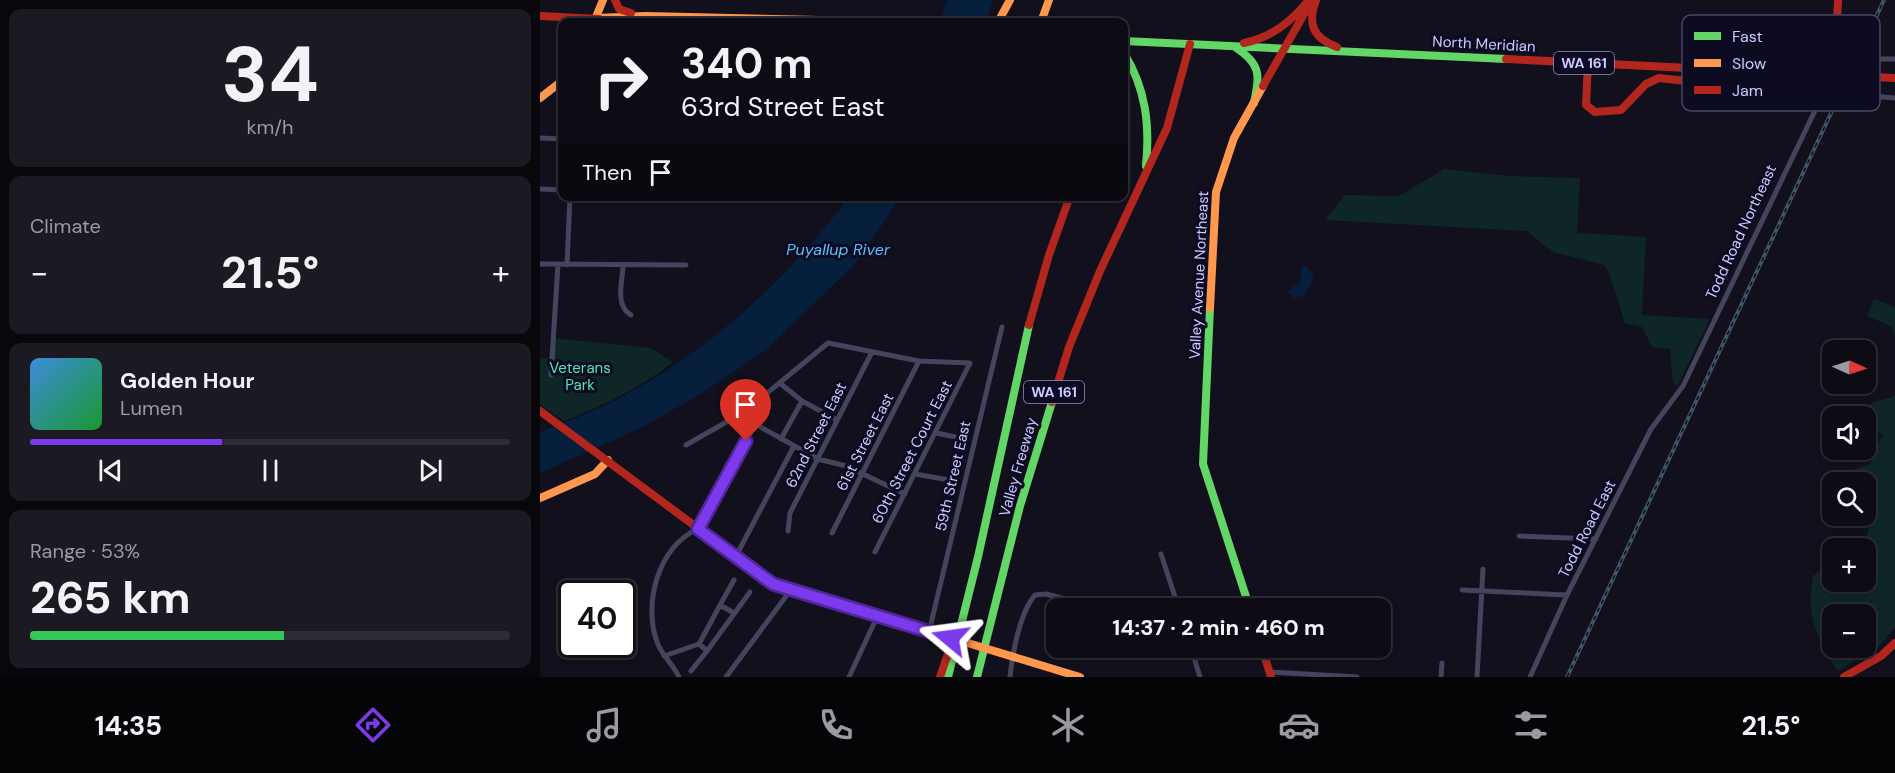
<!DOCTYPE html>
<meta charset="utf-8">
<style>
body{margin:0;font-family:"DM Sans",sans-serif;background:#1b1a22;color:#f1f3f6;height:100vh;display:flex;flex-direction:column;font-size:22px;white-space:nowrap}
*{box-sizing:border-box;margin:0}
p{font-size:20px;color:#9a9ba0}
.icon{flex:none;width:33px;height:33px;fill:none;stroke:currentColor;stroke-width:2;stroke-linecap:round;stroke-linejoin:round}
.map{position:relative;flex:1;overflow:hidden}
.details{display:flex;flex-direction:column;gap:9px;padding:9px;background:#07070c;width:540px}
.details>*{flex:none}
.hud{position:absolute;left:18px;top:18px;width:570px;height:183px;border-radius:12px;box-shadow:0 3px 9px #0003,0 0 0 2px #2d2c34;background:#0d0c15;color:#f1f3f6;overflow:hidden}
.needle{width:39px;rotate:93deg}
.tools{position:absolute;left:1282px;top:340px;display:grid;gap:12px}
.tools a{display:grid;place-items:center;width:54px;height:54px;border-radius:12px;background:#0d0c15;box-shadow:0 3px 9px #0003,0 0 0 2px #2d2c34;font-size:30px}
.speed{position:absolute;left:18px;top:580px;display:flex;gap:12px;font-size:30px;font-weight:700;text-align:center}
.speed>*{display:grid;place-content:center;width:78px;height:78px;border-radius:50%;background:#0d0c15;box-shadow:0 3px 9px #0003,0 0 0 2px #2d2c34;line-height:1}
.speed .limit{border:3px solid #111;border-radius:9px;background:#fff;color:#111}
.pin{position:absolute;display:grid;place-items:center;width:51px;height:51px;color:#fff;margin:-62px -26px;border-radius:50% 50% 50% 0;rotate:-45deg;box-shadow:0 0 6px #0007}
.pin .icon{rotate:45deg}
.me{position:absolute;width:66px;margin:-33px;rotate:286deg;stroke-linejoin:round;filter:drop-shadow(0 0 4px #0008)}
.turn{display:flex;align-items:center;gap:21px;height:126px;padding:0 24px;font-size:27px}
.turn .icon{width:78px;height:78px;stroke-width:2.5}
.turn b{display:block;font-size:42px;line-height:51px}
.then{display:flex;align-items:center;height:57px;padding:0 24px;background:#0003;gap:12px;font-size:22px}
.big{font-size:45px;font-weight:700;line-height:1.1}
.details .widget{flex:1;display:flex;flex-direction:column;justify-content:center;gap:9px;min-width:0;padding:0 21px;border-radius:12px;background:#1b1a22}
.details .dial{align-items:center;gap:0}
.dial b{font-size:78px;line-height:1}
.song{display:flex;align-items:center;gap:18px}
.cover{width:72px;height:72px;border-radius:9px;background:linear-gradient(135deg,hsl(210 70% 55%),hsl(130 70% 35%))}
.played{height:6px;border-radius:3px;background:linear-gradient(90deg,#7c3aed 40%,#2d2c34 40%)}
.keys{display:flex;justify-content:space-around;direction:ltr}
.heat{display:flex;justify-content:space-between;align-items:center;font-size:33px;direction:ltr}
.charge{height:9px;border-radius:4px;background:linear-gradient(90deg,#34c759 53%,#2d2c34 0)}
.trip{position:absolute;left:506px;top:598px;width:345px;height:60px;border-radius:12px;background:#0d0c15;box-shadow:0 3px 9px #0003,0 0 0 2px #2d2c34;font-weight:700;line-height:60px;text-align:center}
.tabs{display:flex;height:96px;justify-content:space-around;align-items:center;background:#050508;color:#9a9ba0}
.tabs .icon{width:42px;height:42px}
.tabs .selected{color:#7c3aed}
.tabs b{font-size:27px;color:#f1f3f6}
main{display:flex;flex:1;min-height:0}
.map>svg:first-child{display:block}
</style>
<main>
<section class="details">
<div class="widget dial"><b>34</b><p>km/h</p></div>
<div class="widget"><p>Climate</p>
<div class="heat"><a>−</a><b class="big">21.5°</b><a>+</a></div>
</div>
<div class="widget">
<div class="song"><i class="cover"></i><div><b>Golden Hour</b><p>Lumen</p></div></div>
<div class="played"></div>
<div class="keys"><svg class="icon" aria-label="previous" viewBox="0 0 24 24"><path d="M18 5L8 12l10 7zM5 5v14"/></svg><svg class="icon" aria-label="pause" viewBox="0 0 24 24"><path d="M8 5v14M16 5v14"/></svg><svg class="icon" aria-label="next" viewBox="0 0 24 24"><path d="M6 5l10 7-10 7zM19 5v14"/></svg></div>
</div>
<div class="widget"><p>Range · 53%</p><b class="big">265 km</b><div class="charge"></div></div>
</section>
<div class="map">
<svg width="1355" height="677" viewBox="0 0 1355 677">
<rect width="100%" height="100%" fill="#11101c"/>
<!-- green -->
<path fill="#0e2726" fill-rule="evenodd" d="M904,169L969,176L1040,178L1037,233L1106,237L1102,315L1170,319L1137,387L1133,382L1130,349L1112,347L1102,327L1085,323L1069,272L1064,265L1012,252L987,231L785,220L805,195L859,196Z
M1334,299L1355,307V335L1351,326L1327,316Z
M12,338L111,348L133,362C100,388 62,406 24,421L0,405V358L9,359Z
M1355,396V628L1340,645L1298,671C1276,637 1266,617 1273,576L1283,568H1293V582H1326V549H1323L1331,521L1325,516L1326,483H1302V473L1330,464L1342,435L1326,424V417H1324L1331,403ZM1293,615H1326V648H1293Z"/>
<!-- water -->
<path fill="#061f3d" d="M407,0H453L446,22H400Z
M309,197H361L315,264L227,349L162,393L103,427L0,473V432C24,422 49,414 72,402C166,355 247,280 309,197Z
M766,266L773,274L772,282L764,296L753,298L748,291L760,282L761,267Z"/>
<g fill="none" stroke-linecap="round" stroke-linejoin="round">
<!-- street -->
<path stroke="#44455d" stroke-width="5" d="M1355,59H1342L1330,64L1323,85L1331,96L1355,98
M0,138L22,139
M0,189L22,190
M0,264L146,265
M27,265L30,196
M83,267C82,282 75,306 91,315
M11,375L18,264
M241,384L262,401L297,420
M204,412L222,428L278,459L306,466L365,494
M396,433L421,438
M241,439L262,401
M146,445L204,412L288,343L379,361L430,363L335,552
M375,474L409,480
M248,531L250,513L332,352
M292,533L379,361
M979,536L1056,539
M621,554L639,609
M195,558L254,446
M194,580L180,605L194,613
M922,590L1027,595
M710,607L720,604L789,605
M389,632L462,327
M651,648L660,677
M167,651L210,592
M124,656L159,644L180,605
M151,671L167,651L159,644
M730,672L817,677
M139,677C133,664 122,656 117,642C103,604 118,546 158,529L216,423
M186,677L250,591
M309,677L337,617
M470,677C472,655 480,612 495,595L506,594L564,609
M901,677L902,663
M937,677L943,569
M990,677L1027,595L1111,429L1143,386L1282,96"/>
<!-- fast -->
<path stroke="#63d668" stroke-width="8" d="M584,41L966,59
M695,47C721,64 720,74 714,103
M584,53C606,89 610,125 606,166
M670,308L663,464L710,609
M408,677L438,557L489,325
M437,677L480,506L512,402"/>
<!-- slow -->
<path stroke="#ff974d" stroke-width="8" d="M55,18L106,16L371,22
M54,22L63,0
M458,22L470,0
M501,22L509,0
M0,98L22,81
M670,308L676,192L694,138L723,86
M0,498L55,474L68,460
M352,620L540,677"/>
<!-- jam -->
<path stroke="#b3261e" stroke-width="8" d="M75,0L79,9L91,13
M776,0C767,24 773,38 797,47
M0,16L59,19
M75,21L96,22
M704,43C732,37 751,22 769,0
M966,59L1355,78
M1048,63L1046,105L1055,112L1081,110L1106,84L1119,78L1282,96L1295,62L1298,0
M723,86L772,0
M489,325L509,255L530,196
M512,402L529,347L560,271L627,128L650,44
M0,411L233,584L352,620
M722,648L731,677
M400,677L414,636
M1304,677L1341,656L1355,643"/>
<defs>
<path id="rail" d="M1027,677L1344,0"/>
</defs>
<!-- rail casing -->
<use href="#rail" stroke="#3d5666" stroke-width="4"/>
<!-- rail -->
<use href="#rail" stroke="#0d0b21" stroke-width="1.5" stroke-dasharray="4.5" stroke-linecap="butt"/>
</g>
<g fill="none" stroke-linecap="round" stroke-linejoin="round">
<defs>
<path id="route" d="M206,441L158,529L233,584L410,638"/>
</defs>
<!-- route casing -->
<use href="#route" stroke="#51269a" stroke-width="15"/>
<!-- route -->
<use href="#route" stroke="#7c3aed" stroke-width="10"/>
</g>
<g text-anchor="middle" stroke-width="6" stroke-linejoin="round" paint-order="stroke">
<!-- shield labels -->
<g fill="#0d0b21" stroke="#9391bc" stroke-width="1.5">
<rect x="1014" y="52" width="60" height="22" rx="4.5"/>
<rect x="484" y="381" width="60" height="22" rx="4.5"/>
</g>
<g font-size="14" font-weight="bold" fill="#cccbff">
<text x="1044" y="68">WA 161</text>
<text x="514" y="397">WA 161</text>
</g>
<!-- street labels -->
<g font-size="15" fill="#cccbff" stroke="#0d0b21">
<text transform="translate(944 44) rotate(3)" y="5">North Meridian</text>
<text transform="translate(1201 232) rotate(-65)" y="5">Todd Road Northeast</text>
<text transform="translate(659 275) rotate(-87)" y="5">Valley Avenue Northeast</text>
<text transform="translate(276 435) rotate(-63)" y="5">62nd Street East</text>
<text transform="translate(325 442) rotate(-63)" y="5">61st Street East</text>
<text transform="translate(372 452) rotate(-63)" y="5">60th Street Court East</text>
<text transform="translate(478 467) rotate(-74)" y="5">Valley Freeway</text>
<text transform="translate(413 476) rotate(-77)" y="5">59th Street East</text>
<text transform="translate(1047 529) rotate(-63)" y="5">Todd Road East</text>
</g>
<!-- park labels -->
<g font-size="15" fill="#4de9b3" stroke="#0d0b21">
<text x="40" y="373">Veterans<tspan x="40" dy="17">Park</tspan></text>
</g>
<!-- water labels -->
<g font-size="16" font-style="italic" fill="#59c2ff" stroke="#0d0b21">
<text x="298" y="255">Puyallup River</text>
</g>
</g>
<!-- legend -->
<rect x="1142" y="15" width="198" height="96" rx="9" fill="#0d0b21" stroke="#464564" stroke-width="1.5"/>
<rect x="1154" y="32" width="27" height="8" fill="#63d668"/>
<rect x="1154" y="59" width="27" height="8" fill="#ff974d"/>
<rect x="1154" y="86" width="27" height="8" fill="#b3261e"/>
<g font-size="16" fill="#cccbff">
<text x="1192" y="42">Fast</text>
<text x="1192" y="69">Slow</text>
<text x="1192" y="96">Jam</text>
</g>
</svg>
<div class="tools">
<a><svg class="needle" viewBox="-14 -14 28 28"><path d="M0-13l5 13h-10z" fill="#e53935"/><path d="M0 13l5-13h-10z" fill="#9a9ba0"/></svg></a>
<a><svg class="icon" aria-label="sound" viewBox="0 0 24 24"><path d="M4 9h4l5-4v14l-5-4H4zM17 9q2 3 0 6"/></svg></a>
<a><svg class="icon" aria-label="search" viewBox="0 0 24 24"><circle cx="10" cy="10" r="6"/><path d="M15 15l6 6"/></svg></a>
<a>+</a>
<a>−</a>
</div>
<div class="speed"><div class="limit">40</div></div>
<div class="pin" style="left:206px;top:441px;background:#d93025"><svg class="icon" aria-label="arrive" viewBox="0 0 24 24"><path d="M6 21V4h12l-3 4 3 4H6"/></svg></div>
<svg class="me" style="left:410px;top:638px" viewBox="-20 -20 40 40"><path d="M0-17L14 15 0 8-14 15z" fill="#7c3aed" stroke="#fff" stroke-width="4"/></svg>
<div class="trip">14:37 · 2 min · 460 m</div>
<div class="hud">
<div class="turn"><svg class="icon" aria-label="right" viewBox="0 0 24 24"><path d="M7 20v-9h11M14 6l5 5-5 5"/></svg><div><b>340 m</b>63rd Street East</div></div>
<div class="then">Then<svg class="icon" aria-label="arrive" viewBox="0 0 24 24"><path d="M6 21V4h12l-3 4 3 4H6"/></svg></div>
</div>
</div>
</main>
<nav class="tabs">
<b>14:35</b>
<svg class="icon selected" aria-label="directions" viewBox="0 0 24 24"><path d="M12 3l9 9-9 9-9-9zM9 14v-3h6M13 9l2 2-2 2"/></svg>
<svg class="icon" aria-label="music" viewBox="0 0 24 24"><path d="M9 18V5l10-2v13"/><circle cx="6" cy="18" r="3"/><circle cx="16" cy="16" r="3"/></svg>
<svg class="icon" aria-label="phone" viewBox="0 0 24 24"><path d="M5 4h4l2 5-3 2q2 4 5 5l2-3 5 2v4C11 20 4 13 5 4z"/></svg>
<svg class="icon" aria-label="climate" viewBox="0 0 24 24"><path d="M12 3v18M4 7l16 10M4 17L20 7"/></svg>
<svg class="icon" aria-label="car" viewBox="0 0 24 24"><path d="M5 17H2v-5l4-1 3-4h7l3 4 3 1v5h-3M9 17h6M6 11h13"/><circle cx="7" cy="17" r="2"/><circle cx="17" cy="17" r="2"/></svg>
<svg class="icon" aria-label="filters" viewBox="0 0 24 24"><path d="M4 7h16M4 17h16"/><circle cx="9" cy="7" r="2"/><circle cx="15" cy="17" r="2"/></svg>
<b>21.5°</b>
</nav>
